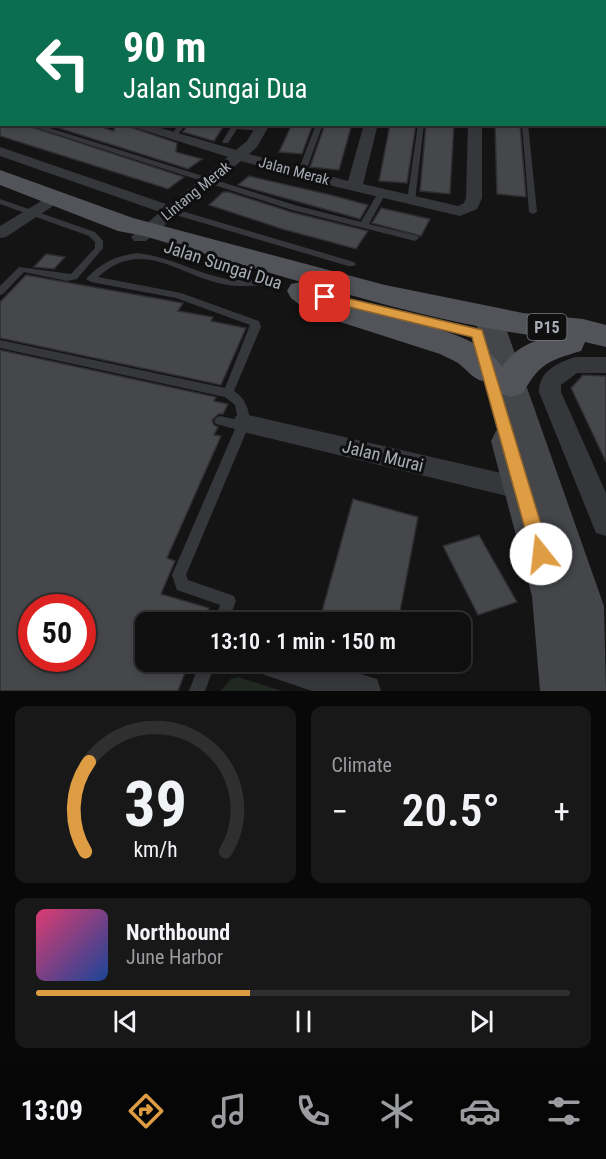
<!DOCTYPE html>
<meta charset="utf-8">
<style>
body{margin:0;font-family:"Roboto Condensed",sans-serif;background:#181819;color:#f1f3f6;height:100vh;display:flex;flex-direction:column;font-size:22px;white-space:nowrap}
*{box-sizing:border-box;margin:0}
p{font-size:20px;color:#9b9c9f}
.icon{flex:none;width:33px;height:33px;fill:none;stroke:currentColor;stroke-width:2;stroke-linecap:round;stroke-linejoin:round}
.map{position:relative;height:691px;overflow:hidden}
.sheet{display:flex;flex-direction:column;gap:15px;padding:15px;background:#080809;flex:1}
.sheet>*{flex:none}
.guide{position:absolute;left:0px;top:0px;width:606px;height:126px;box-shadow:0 3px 9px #0003,0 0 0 2px #2f2f30;background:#0b6e4f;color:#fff;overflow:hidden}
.speed{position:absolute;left:18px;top:594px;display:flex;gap:12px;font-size:30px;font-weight:700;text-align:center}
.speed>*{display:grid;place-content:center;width:78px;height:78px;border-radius:50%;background:#0f0f10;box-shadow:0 3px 9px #0003,0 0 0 2px #2f2f30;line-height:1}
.speed .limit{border:9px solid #d22;background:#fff;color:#111}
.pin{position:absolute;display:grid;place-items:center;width:51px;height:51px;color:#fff;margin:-26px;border-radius:12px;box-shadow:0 3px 9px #0006}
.me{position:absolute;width:66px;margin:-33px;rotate:344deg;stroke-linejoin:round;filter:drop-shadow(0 0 4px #0008)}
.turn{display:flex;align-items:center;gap:21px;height:126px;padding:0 24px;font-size:27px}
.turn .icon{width:78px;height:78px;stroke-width:2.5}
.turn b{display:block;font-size:42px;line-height:51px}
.big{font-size:45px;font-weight:600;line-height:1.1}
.sheet .tile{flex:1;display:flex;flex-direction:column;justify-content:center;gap:9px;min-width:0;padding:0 21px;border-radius:12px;background:#181819}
.sheet .dial{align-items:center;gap:0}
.dial svg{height:156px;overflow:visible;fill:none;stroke:#2f2f30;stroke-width:7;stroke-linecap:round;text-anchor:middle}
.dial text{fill:#f1f3f6;stroke:none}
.song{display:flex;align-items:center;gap:18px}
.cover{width:72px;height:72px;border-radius:9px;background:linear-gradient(135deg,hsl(340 70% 55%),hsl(220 70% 35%))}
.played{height:6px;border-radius:3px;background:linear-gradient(90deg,#de9c43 40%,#2f2f30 40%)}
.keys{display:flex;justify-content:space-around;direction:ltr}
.heat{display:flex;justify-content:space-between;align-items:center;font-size:33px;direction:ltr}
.sheet .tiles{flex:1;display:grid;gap:15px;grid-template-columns:1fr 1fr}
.tile:last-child{grid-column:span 2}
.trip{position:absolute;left:135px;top:612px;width:336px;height:60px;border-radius:12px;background:#0f0f10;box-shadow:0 3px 9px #0003,0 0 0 2px #2f2f30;font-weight:600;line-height:60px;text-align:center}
.tab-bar{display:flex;height:96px;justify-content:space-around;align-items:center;background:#060606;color:#9b9c9f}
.tab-bar .icon{width:42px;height:42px}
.tab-bar .active{color:#de9c43}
.tab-bar b{font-size:27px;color:#f1f3f6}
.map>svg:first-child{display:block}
</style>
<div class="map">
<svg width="606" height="691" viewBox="0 0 606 691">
<rect width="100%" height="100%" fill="#141415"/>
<!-- green -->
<path fill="#212821" d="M238,677L282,691H221L231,679Z"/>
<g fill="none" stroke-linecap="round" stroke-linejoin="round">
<!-- stream -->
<path stroke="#2f383d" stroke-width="2" d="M491,0L493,2"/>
<!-- river -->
<path fill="#2f383d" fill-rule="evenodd" d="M43,0H62L42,2Z"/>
</g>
<!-- building -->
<path fill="#46474a" stroke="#2e2e31" stroke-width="1.5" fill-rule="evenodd" d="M0,124H23L184,177L168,189L0,136Z
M46,124H92L114,131L115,124H122L177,143L176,152L202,159L188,169Z
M188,124H225L214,141L183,132Z
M292,124H313L302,154L279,152Z
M325,124H352L339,170L310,167Z
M390,124H416L407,183L379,181Z
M426,124H454L450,194L420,191Z
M495,124H520L526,197L497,194Z
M249,176L331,195L368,205L360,219L238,185Z
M223,192H229L291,212L368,231L356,249L282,229L209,205Z
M381,208L430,219L421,236L372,223Z
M46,254L65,257L54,269L34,267Z
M26,275L183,303L178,311L213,317L211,321L246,328L221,385L0,338V302Z
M0,350L216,397L214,401L228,404L223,414H219L212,420L214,425L218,427L214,435L221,436L167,558L175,561L161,594L209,608L204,622H146V662H189L178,691H0ZM32,608H82V658H32Z
M583,375L606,376V462L571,388Z
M353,499L418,517L398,622H343L321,615Z
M479,535L517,602L478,615L443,546Z"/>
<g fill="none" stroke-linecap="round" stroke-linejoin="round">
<!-- path -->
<path stroke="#3c3e41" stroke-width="1.5" stroke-dasharray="1.5 2" stroke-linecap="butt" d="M335,0L339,2"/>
<!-- service -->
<path fill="#35373a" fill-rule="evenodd" d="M30,0H37L26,2Z
M53,0L61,2H54Z
M69,0H76L66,2Z
M190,0H196L187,2Z
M379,0H383L378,2Z
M395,0H399L394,2Z
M430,0H435L436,2H431Z
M471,0H476L477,2H472Z
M485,0H490L491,2H486Z
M547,0H551V2H547Z
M0,6H2L0,9Z
M0,25H2V29H0Z
M604,66L606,67V71L604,70Z
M0,75H2V79H0Z
M0,85L2,86V90L0,89Z
M604,88L606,89V93L604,92Z
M2,108V113H0V109Z
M25,124H37L298,206L361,222L379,191H385L386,193L369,224L418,236L419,238L415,241L292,210Z
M179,124H186L175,138H171L170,137Z
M233,124L262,127L265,129L262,131L237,129L228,143H224L222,142Z
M316,124H323L305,174L298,176L297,174Z
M418,124H424L415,201L411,203L407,201Z
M522,124H528L537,212L533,214L529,212Z
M0,199L95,232L103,241V248L77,279L67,281L24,272L3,294L0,295V286L19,267L71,274L95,248V242L89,236L0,204Z
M169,209H175L354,262L356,264L354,266H348L169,213Z
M137,253C167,256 192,271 222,278C238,282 256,279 273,280L278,283L273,286C255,285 236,288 218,283C173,271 140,239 98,277L181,293L259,321L261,327L234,391C246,399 249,409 250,423L186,575L188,580L234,596L236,601L228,622H214L220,605L177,590L172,575L235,429L216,424L214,421L216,418L220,416L238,420L235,405L225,397L0,348V340L225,388L250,325L176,298L91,282L86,279C100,263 116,256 137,253Z
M200,662H216L205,691H189Z"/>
<!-- minor -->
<path fill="#35373a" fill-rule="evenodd" d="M0,8L2,9V15L0,14Z
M604,114H606V122H604Z
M124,124H147L236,150L247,141L257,124H270L257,147L249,154L348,181L364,124H378L363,184L458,206L464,203L466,198L468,124H482V198L477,209L460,216L320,183L241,161L146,241H134L131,237L160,212L0,156V147L169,205L228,157Z
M56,192L64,197L62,200L6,237L0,238V226Z
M575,357H606V373H577L561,385V392L606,493V536L596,533L539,392C539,371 557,363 575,357Z
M244,414L523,478L532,481L536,489L532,497L523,500L244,432L236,430L232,423L236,416Z
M254,662H321L377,679L381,691H312L259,673Z"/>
<!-- secondary -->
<path fill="#44464a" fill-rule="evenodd" d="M488,307L498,310L502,317L604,606L606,691H540L532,596L491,441L496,431L507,427L474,317L478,310Z"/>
<!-- primary -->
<path fill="#525459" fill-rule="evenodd" d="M0,170L133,218L385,285L523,313L583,319L606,325V347L585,342L581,351C548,361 540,363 523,393L511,397L499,393L493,384L495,380C477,386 471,373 458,363C453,360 446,357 440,354L309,312L291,298L287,291L291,284L301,282L144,236L118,231L0,185ZM314,285C389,306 471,329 547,337C528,343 514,349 502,367C481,328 375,317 333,299C326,296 320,290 314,285Z"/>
</g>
<!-- route -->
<path fill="#de9c43" stroke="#90652c" stroke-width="1.5" d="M325,293L482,330L550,554L547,560L541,562L534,560L532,554L472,337L321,300L319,297Z"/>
<g text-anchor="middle" stroke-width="6" stroke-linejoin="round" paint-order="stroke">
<!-- far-street labels -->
<g font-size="15" fill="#a7acb4" stroke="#0f0f10">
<text transform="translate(294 171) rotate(15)" y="5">Jalan Merak</text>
<text transform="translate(196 191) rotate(-39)" y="5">Lintang Merak</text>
</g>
<!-- shield labels -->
<rect fill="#0f0f10" stroke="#797d83" stroke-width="1.5" x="527.5" y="314" width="39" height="26" rx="4.5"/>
<g font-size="16" font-weight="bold" fill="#a7acb4">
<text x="547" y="333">P15</text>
</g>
<!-- street labels -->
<g font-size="18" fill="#a7acb4" stroke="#0f0f10">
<text transform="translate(223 265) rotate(18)" y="6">Jalan Sungai Dua</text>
<text transform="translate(383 456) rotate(14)" y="6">Jalan Murai</text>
</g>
</g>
</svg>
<div class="speed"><div class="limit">50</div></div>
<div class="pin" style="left:325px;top:297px;background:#d93025"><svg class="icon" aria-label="arrive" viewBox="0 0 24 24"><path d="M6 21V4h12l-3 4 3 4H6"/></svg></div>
<svg class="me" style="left:541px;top:554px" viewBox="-20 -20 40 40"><circle r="19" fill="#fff"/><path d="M0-13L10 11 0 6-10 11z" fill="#de9c43"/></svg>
<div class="trip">13:10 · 1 min · 150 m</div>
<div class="guide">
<div class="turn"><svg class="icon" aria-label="left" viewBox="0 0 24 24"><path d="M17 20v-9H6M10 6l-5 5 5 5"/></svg><div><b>90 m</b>Jalan Sungai Dua</div></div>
</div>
</div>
<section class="sheet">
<div class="tiles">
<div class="tile dial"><svg viewBox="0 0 100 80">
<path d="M14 69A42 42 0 1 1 86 69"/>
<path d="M14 69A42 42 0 0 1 16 23" stroke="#de9c43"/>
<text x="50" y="56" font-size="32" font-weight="700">39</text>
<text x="50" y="72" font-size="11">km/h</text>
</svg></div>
<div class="tile"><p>Climate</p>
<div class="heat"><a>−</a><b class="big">20.5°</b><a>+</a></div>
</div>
<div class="tile">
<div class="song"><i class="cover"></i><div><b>Northbound</b><p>June Harbor</p></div></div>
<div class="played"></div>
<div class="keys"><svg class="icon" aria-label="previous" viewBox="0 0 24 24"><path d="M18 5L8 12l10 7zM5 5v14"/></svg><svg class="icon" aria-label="pause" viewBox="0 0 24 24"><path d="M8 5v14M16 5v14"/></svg><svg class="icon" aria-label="next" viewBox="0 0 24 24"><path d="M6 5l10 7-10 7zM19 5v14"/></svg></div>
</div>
</div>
</section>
<nav class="tab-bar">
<b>13:09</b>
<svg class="icon active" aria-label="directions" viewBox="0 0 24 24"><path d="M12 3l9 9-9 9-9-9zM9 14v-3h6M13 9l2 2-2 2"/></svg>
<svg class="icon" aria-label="music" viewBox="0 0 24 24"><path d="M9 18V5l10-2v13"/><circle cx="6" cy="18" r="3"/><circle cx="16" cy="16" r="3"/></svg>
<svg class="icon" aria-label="phone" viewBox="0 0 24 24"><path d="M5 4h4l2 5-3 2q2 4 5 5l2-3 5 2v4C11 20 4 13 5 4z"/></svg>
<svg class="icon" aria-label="climate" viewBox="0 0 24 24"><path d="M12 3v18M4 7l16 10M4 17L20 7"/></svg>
<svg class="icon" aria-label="car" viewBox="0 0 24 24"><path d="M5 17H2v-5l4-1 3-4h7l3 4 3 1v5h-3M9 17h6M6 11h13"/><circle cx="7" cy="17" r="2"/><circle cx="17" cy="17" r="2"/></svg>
<svg class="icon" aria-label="filters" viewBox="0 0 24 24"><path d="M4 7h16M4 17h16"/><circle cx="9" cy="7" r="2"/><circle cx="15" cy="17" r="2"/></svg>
</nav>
